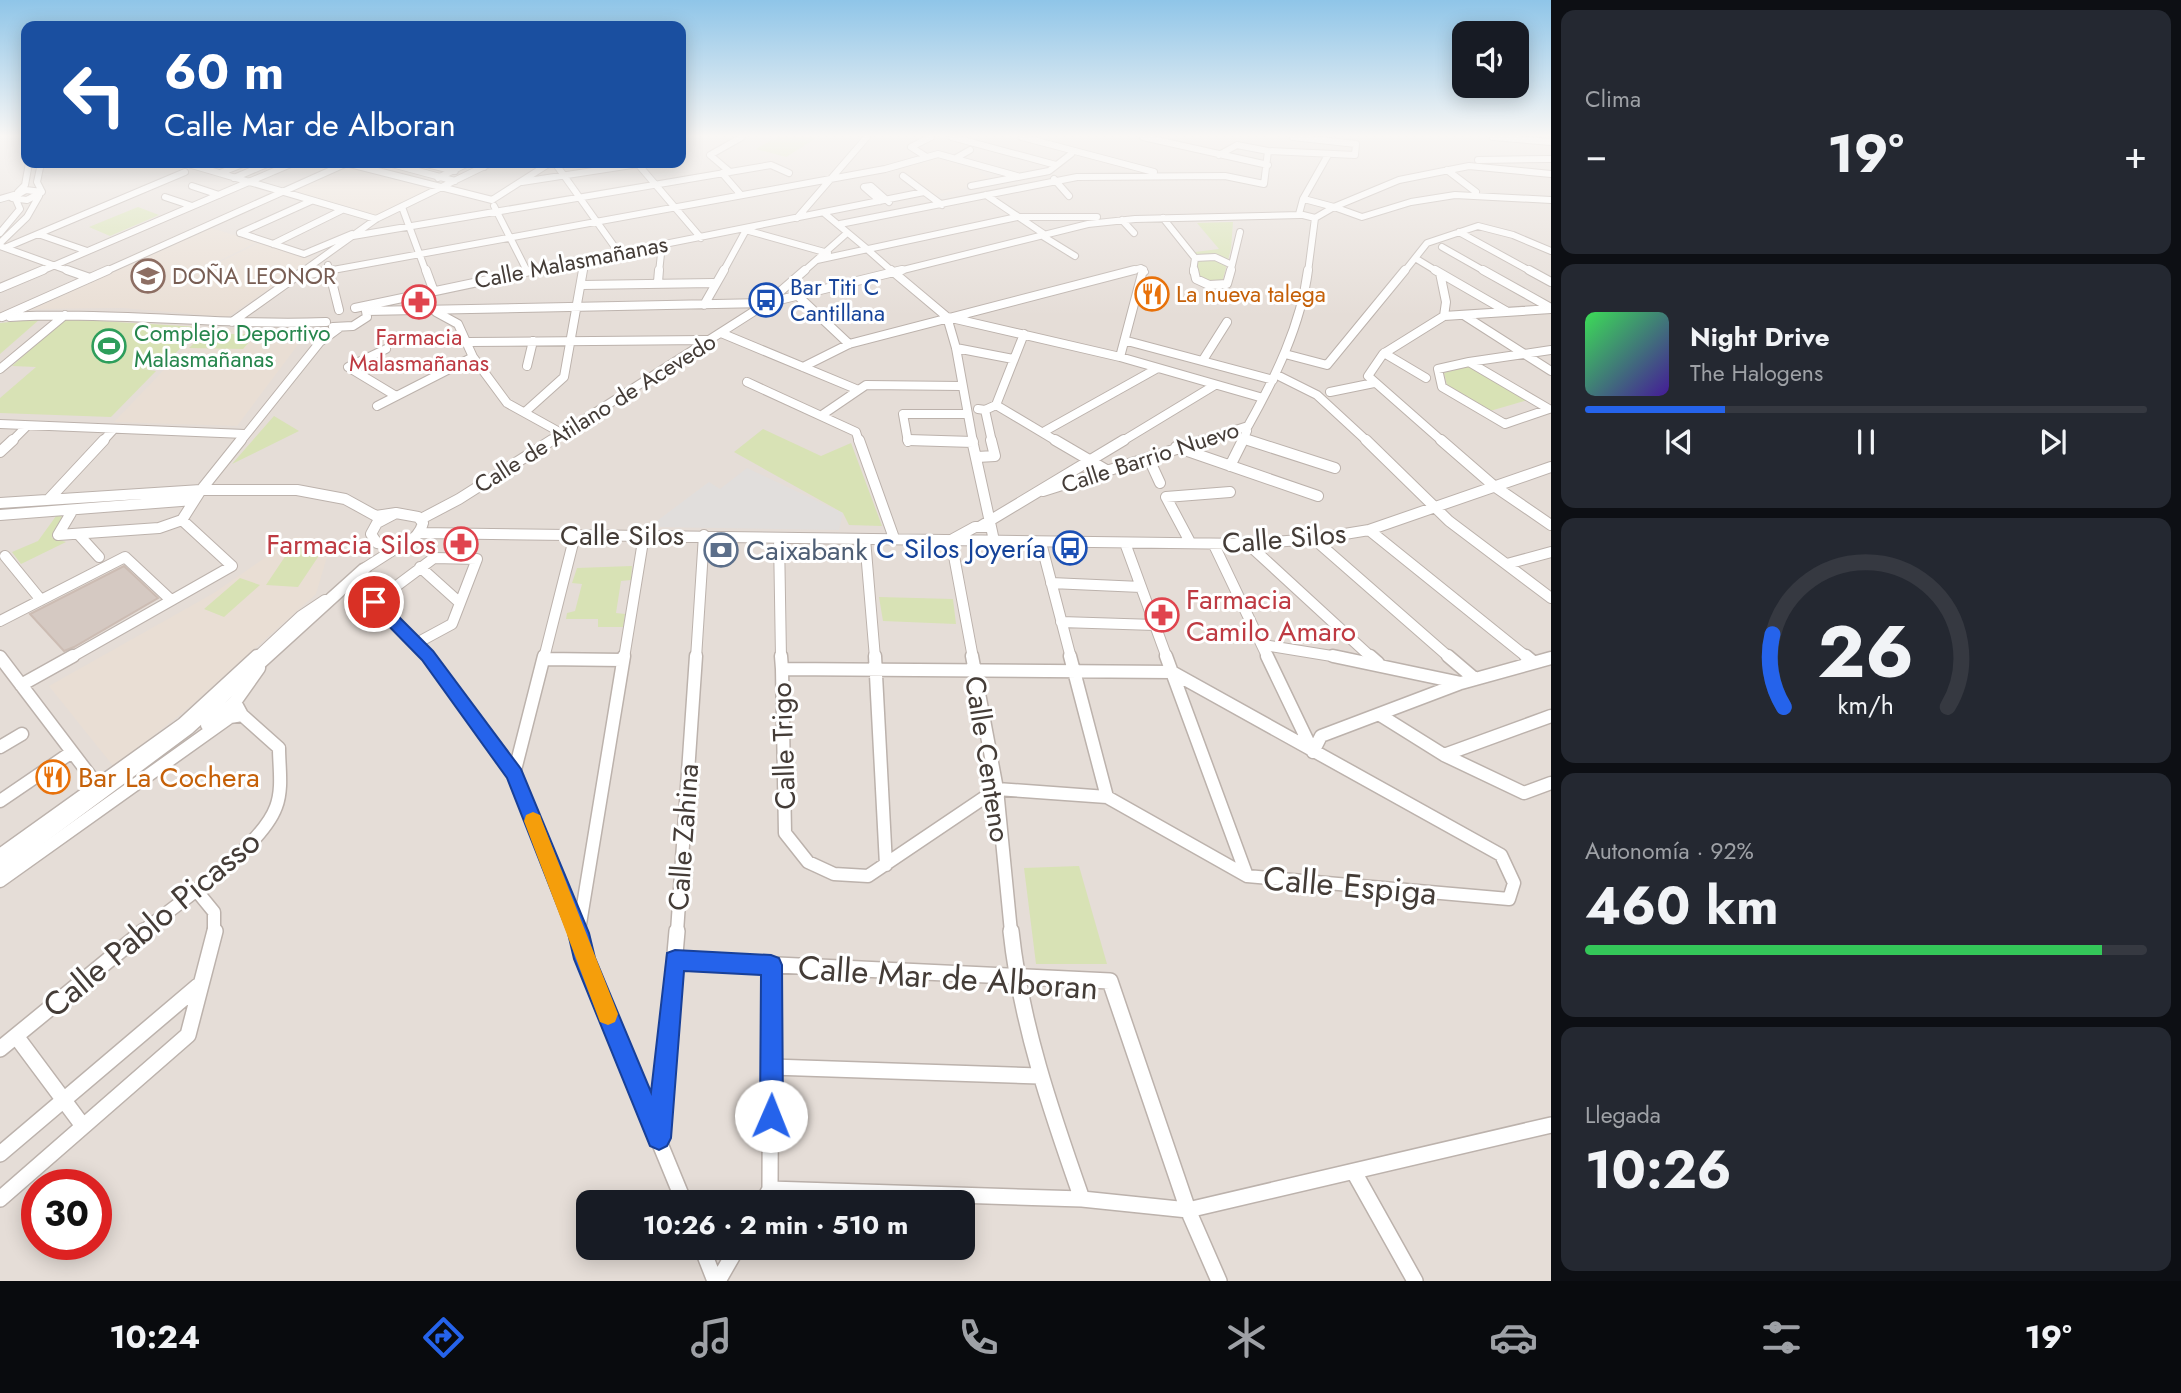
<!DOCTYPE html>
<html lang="es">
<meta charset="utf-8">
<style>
body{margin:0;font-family:Jost,sans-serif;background:#242831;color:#f1f3f6;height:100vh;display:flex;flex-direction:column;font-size:26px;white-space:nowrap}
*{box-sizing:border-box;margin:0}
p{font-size:23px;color:#9ea1a6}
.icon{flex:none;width:38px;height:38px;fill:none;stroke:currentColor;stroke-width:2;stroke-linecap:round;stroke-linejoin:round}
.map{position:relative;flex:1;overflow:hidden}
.sheet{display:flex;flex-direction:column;gap:10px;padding:10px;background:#0d0f14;width:630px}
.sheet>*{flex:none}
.guide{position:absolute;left:21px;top:21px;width:665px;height:147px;border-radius:14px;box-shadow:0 4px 18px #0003;background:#1a4fa0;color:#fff;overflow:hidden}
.tools{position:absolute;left:1452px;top:21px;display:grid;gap:14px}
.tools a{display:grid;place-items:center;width:77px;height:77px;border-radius:14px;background:#171b24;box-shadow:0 4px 18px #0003;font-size:35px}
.speed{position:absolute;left:21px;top:1169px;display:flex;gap:14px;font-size:35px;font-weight:700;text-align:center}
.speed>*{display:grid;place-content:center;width:91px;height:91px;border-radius:50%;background:#171b24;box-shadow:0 4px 18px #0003;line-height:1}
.speed .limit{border:10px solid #d22;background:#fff;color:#111}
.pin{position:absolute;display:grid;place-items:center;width:60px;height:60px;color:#fff;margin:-30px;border:4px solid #fff;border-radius:50%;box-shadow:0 2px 7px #0007}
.me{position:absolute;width:77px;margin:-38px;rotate:1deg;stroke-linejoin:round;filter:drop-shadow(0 0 5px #0008)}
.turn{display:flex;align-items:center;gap:24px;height:147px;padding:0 28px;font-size:32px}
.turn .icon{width:91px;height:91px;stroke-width:2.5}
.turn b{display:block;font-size:49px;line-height:60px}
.big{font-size:52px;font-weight:700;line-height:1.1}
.sheet .card{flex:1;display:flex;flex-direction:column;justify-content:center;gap:10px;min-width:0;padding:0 24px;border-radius:14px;background:#242831}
.sheet .dial{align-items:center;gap:0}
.dial svg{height:182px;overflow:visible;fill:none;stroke:#363941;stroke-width:7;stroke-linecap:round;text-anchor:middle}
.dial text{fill:#f1f3f6;stroke:none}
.song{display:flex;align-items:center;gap:21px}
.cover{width:84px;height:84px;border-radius:10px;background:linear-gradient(135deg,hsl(130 70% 55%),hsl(260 70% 35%))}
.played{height:7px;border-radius:4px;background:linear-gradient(90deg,#2563eb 25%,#363941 25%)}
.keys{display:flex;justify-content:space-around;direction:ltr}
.heat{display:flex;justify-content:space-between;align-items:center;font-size:38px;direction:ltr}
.charge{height:10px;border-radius:5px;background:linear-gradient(90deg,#34c759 92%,#363941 0)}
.trip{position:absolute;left:576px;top:1190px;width:399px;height:70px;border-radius:14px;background:#171b24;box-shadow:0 4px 18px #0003;font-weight:700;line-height:70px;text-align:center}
.tab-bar{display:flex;height:112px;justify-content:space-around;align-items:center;background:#090b0e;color:#9ea1a6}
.tab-bar .icon{width:49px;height:49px}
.tab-bar .active{color:#2563eb}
.tab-bar b{font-size:32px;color:#f1f3f6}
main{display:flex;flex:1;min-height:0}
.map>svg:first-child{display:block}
</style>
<main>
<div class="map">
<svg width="1551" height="1281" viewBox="0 0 1551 1281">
<rect width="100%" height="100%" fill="#f2ede8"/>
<!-- residential -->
<path fill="#e5ddd7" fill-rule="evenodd" d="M0,137H26V163H681V137H1551V1281H0ZM37,1185H96V1244H37ZM588,1202H962V1248H588Z"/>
<!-- education -->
<path fill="#e9ded4" d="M936,158L952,161L964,168L972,167L990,179L968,185L971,187L934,195L897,168Z
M347,166L433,190L375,216L290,192Z
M211,228L257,242L139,301L259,243L311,260L228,317L123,308L33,309Z
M205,327L306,334L237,426L114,422Z
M295,537L332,540L316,594L187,709L114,767L49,686L214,593Z"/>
<!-- green -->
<path fill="#d8e2b5" d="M777,137H818L786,157L756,149Z
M138,207L159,215L110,236L89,227Z
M1233,222L1231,249L1222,283L1208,284L1195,278V252L1219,249L1197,223Z
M40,319L0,354V323Z
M65,319L200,327L160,370L141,369L156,371L111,417L0,413V398L36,367L12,366Z
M203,334H256L243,349L189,348Z
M1469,366L1528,400L1490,411L1447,385L1444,373Z
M274,416L299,431L232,464Z
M763,429L821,456L851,443L882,526L849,525L843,513L734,452Z
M59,512L62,517L52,538L66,542L21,564L12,552L38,541Z
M296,540L328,542L298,587L266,585Z
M632,566L631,580L621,581L616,613L625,614L623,627H598V619H566L567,613L575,611L582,584L572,583L577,568Z
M240,578L260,585L224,617L204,609Z
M879,597L953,599L956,624L883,621Z
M1079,866L1107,964H1036L1024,868Z"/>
<!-- parking -->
<path fill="#e1dedc" d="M747,468L843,513L839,530L649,527L709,482L720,489Z"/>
<!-- building -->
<path fill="#d5c9c2" stroke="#ccbcb3" stroke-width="2" d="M124,566L158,598L74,647L64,651L30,614Z"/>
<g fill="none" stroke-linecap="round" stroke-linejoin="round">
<defs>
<path id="minor-far4" d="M952,137L1056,165
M1022,137L1154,172
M1143,137L1268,165
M1293,137L1356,144
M1493,137L1551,142
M1219,155L1237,145L1268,151L1355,155L1356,144
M925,156L911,147L931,137
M956,158L970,150
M1478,160L1551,159
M41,163L37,182L41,190
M185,163L376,219
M346,163L492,200
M423,163L455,171
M555,163L619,253
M637,163L701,238
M392,164L455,181
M1447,170L1476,192
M730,172L710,155L742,137
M220,173L245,163
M722,173L741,195
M903,176L942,205
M234,178L269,163
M438,178L468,163L484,167
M1054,179L1069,196
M522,182L638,164
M192,186L219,195
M971,186L1049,171L1071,154
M26,190L42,192L27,200L12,198Z
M18,192L25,185L29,163
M986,195L1044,234
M165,197L192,206
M0,199L14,195
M1304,199L1334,207L1315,218L1299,214L1303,199L1328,155
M492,200L550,163
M880,201L864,187L871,186L889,202
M494,206L527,271
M402,207L426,272
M1334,207L1399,180L1469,166L1551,174
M1334,207L1362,217L1411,202L1455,195L1551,200
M824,213L866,248
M797,218L867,137
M1163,218L1195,258
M1122,220L1134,233
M840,224L1077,177L1225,176L1264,184L1268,151
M749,231L828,253
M1459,232L1532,272
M0,233L20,209L16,200
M240,233L304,254L352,234
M240,233L311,201
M38,234L87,251
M1041,235L1075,256
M353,236L771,165L789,173
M0,243L27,217L39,196
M273,244L342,210
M0,246L72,272
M7,247L185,172
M1442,247L1486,272
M868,250L893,272
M1195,258L1215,257L1232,265L1230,272
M1415,258L1438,272
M817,260L1017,217H1097
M328,265L330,272
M1232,265L1240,232
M39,272L293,163
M104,272L347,163
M302,272L376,219L491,163
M322,272L885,169L938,154L1017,176
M525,272L924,192
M583,272L585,260
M659,272L662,245
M723,272L746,230
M803,272L847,233
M895,272L1088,224L1135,219L1300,215
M1127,272L1141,268L1145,272
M1193,272L1195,258
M1308,272L1315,218
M1404,272L1427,243L1478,226L1513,235L1551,251"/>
<path id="minor-far3" d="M67,270L90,278
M329,270L339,310
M426,270L433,289
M891,270L947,317L1120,357L1263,398
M1194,270L1196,279L1209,285L1227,284L1231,270
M1435,270L1506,311
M1483,270L1551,308
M1529,270L1551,282
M1440,273L1446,302L1444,316
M298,276L332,270
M658,282L659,270
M582,285L713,283
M0,288L43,270
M798,296L849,344
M704,305L724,270
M355,308L535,270
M366,311L767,303L902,270
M436,312L458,324L473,357L507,403L563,434
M1465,316L1551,371
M2,317L108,270
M10,317C116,311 220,326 326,322
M947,317L956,348L973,442
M232,322L305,270
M333,327L353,326L367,317L366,311
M721,333L856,389
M1127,341L1273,380
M468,342L707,340
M956,348L1013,359
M386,349L348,367L396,396
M1384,353L1426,378
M1285,354L1327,365L1405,270
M1120,357L1143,270
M1203,360L1227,322
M1469,362L1549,409L1505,424L1442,387L1438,369Z
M1469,362L1551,350
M527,366L533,341
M803,367L849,344L1134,270
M0,369L65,315
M1277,375L1317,395L1368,442
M747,382L856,432L859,442
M1330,392L1374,383
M996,405L1058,442
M377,406L473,357
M978,409L985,410L992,442
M985,410L996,405L1024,334
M525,412L564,377L583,270
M822,415L866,385L961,386
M0,424L245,434
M1045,431L1156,369
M1246,439L1254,442
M11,442L27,426
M102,442L113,430
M240,442L320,342L339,328
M549,442L767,303L805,270
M908,442L903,414H968
M1121,442L1215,385
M1199,442L1248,426C1275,378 1301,325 1308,270
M1242,442L1247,431
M1443,442L1368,376L1383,354L1444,316L1551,309"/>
<path id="minor-far2" d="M859,440L894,538
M908,440L973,442
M972,440L993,536
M1055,440L1108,471
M1248,440L1335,468
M1366,440L1449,521L1551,598
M1441,440L1494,486L1551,525
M1176,447L1318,496
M0,452L13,440
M977,457L995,456L991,440
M1149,459L1160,483
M1230,466L1243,440
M1043,491L1205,440
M49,499L104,440
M0,503L201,490H297L345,499L376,516L396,513
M66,510L71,513L58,535L159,528L182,520
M396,513L418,517L423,523C417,544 396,549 377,543L371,534L377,523Z
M0,515L194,500
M421,519L459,499L552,440
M981,526L1124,440
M1369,530L1528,658
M420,533L1248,544L1314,539L1369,530L1551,467
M79,535L99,557
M779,538L781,658
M865,539L875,658
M953,539L975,527H986
M1314,539L1450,658
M951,540L973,658
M1190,542L1166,497L1230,492
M1041,543L1071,658
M1125,543L1167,658
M1248,544L1372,658
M1214,545L1268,658
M5,556L41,600
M1507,564L1551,552
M420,567L460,603
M365,568L398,547
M353,582L429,658
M1051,583L1141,587
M375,602L434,558L477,559L452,624L415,644
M0,621L125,557L171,600
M1061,622L1155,625
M1264,645L1344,658
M70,658L232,566L182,520L201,490L241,440
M256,658L301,616L325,600
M544,658L575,535
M624,658L644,535
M696,658L704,535"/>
<path id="minor-far1" d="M428,656L514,774L578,932
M781,656L782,669
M875,656L886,865
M972,656L997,789L1011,932
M1070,656L1107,797
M1166,656L1247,876
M1267,656L1313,752
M1333,656L1461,683
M1370,656L1378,663
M1448,656L1475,679
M1526,656L1532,661
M0,657L98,786
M544,659L623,660
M782,669L1172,672L1501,855L1514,883L1509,899L1247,876L1107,797L997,789L868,876L834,874L808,862L785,833Z
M21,685L73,656
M1380,715L1444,755L1524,793L1551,783
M207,725L235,702L259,668
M0,747L22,734
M1313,752L1321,736L1461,683L1551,658
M1444,755L1551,716
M514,774L544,656
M0,801L72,752
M0,855L183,724L257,656
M0,881L230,717L242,715
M196,890L214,912V932
M579,930L624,656
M142,932C178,903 261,848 276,807C283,789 279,767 279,748L242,715L235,702
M677,932L696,656"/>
<path id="minor" d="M577,931L584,959L684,1202
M1011,931C1021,1024 1051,1111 1082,1199
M675,960L1110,981L1188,1210L1219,1281
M16,1036L83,1126
M0,1049L144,931
M772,1067L1039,1076
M659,1136L677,931
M0,1154L198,986
M1354,1172L1415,1281
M770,1189L1082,1199L1188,1210L1551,1125
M0,1199L188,1035L215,931
M763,1202L770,1189L771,965
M702,1248L715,1281
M718,1281L737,1248"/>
<path id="tertiary" d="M365,563L371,568L370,571L192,733L0,876V858L182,725L360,565Z"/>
</defs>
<!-- minor-far4 casing -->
<use href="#minor-far4" stroke="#bcb2ac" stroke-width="8"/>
<!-- minor-far3 casing -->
<use href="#minor-far3" stroke="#bcb2ac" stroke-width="10"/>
<!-- minor-far2 casing -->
<use href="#minor-far2" stroke="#bcb2ac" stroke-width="12"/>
<!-- minor-far1 casing -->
<use href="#minor-far1" stroke="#bcb2ac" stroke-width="15"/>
<!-- minor casing -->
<use href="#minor" stroke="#bcb2ac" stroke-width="18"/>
<!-- tertiary casing -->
<use href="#tertiary" stroke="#bcb2ac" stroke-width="3"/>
<!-- minor-far4 -->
<use href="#minor-far4" stroke="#fff" stroke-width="6"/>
<!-- minor-far3 -->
<use href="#minor-far3" stroke="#fff" stroke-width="8"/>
<!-- minor-far2 -->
<use href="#minor-far2" stroke="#fff" stroke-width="10"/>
<!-- minor-far1 -->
<use href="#minor-far1" stroke="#fff" stroke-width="12"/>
<!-- minor -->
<use href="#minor" stroke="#fff" stroke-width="15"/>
<!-- tertiary -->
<use href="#tertiary" fill="#fff" fill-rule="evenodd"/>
</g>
<!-- sky -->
<linearGradient id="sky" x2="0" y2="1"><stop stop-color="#8fc5e8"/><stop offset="0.43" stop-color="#f9f7f5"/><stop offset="1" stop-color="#f9f7f5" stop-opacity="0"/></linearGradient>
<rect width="1551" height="316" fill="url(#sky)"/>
<!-- route -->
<path fill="#2563eb" stroke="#184099" stroke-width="2" d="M374,597L380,598L433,651L521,769L589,933L595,958L651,1092L667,953L675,950L771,955L779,958L782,965L783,1116L780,1124L771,1127L763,1124L760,1116L761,975L684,971L671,1138L667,1146L659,1150L650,1146L574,959L568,933L507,778L422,660L369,606L367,602Z"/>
<!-- slow -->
<path fill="#f59e0b" d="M533,812L540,815L542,821L618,1014L615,1022L608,1025L600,1022L597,1014L524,821L526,815Z"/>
<!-- icons -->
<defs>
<symbol id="school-ring" viewBox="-11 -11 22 22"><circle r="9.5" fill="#fff" stroke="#8d6e63" stroke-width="1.5"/><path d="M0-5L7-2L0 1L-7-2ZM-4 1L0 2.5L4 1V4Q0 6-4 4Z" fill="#8d6e63"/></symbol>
<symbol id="restaurant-ring" viewBox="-11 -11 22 22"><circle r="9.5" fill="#fff" stroke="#e8710a" stroke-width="1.5"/><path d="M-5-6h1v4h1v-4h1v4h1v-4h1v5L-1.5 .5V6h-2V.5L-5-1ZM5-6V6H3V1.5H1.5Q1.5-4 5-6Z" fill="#e8710a"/></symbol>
<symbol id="bus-ring" viewBox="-11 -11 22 22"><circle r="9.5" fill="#fff" stroke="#1a4fb4" stroke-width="1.5"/><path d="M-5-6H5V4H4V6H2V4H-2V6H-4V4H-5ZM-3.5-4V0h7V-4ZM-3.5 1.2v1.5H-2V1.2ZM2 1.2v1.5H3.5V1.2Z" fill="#1a4fb4"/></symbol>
<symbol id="pharmacy-ring" viewBox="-11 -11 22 22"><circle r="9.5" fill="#fff" stroke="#e0444e" stroke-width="1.5"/><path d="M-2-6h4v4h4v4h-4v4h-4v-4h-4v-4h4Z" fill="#e0444e"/></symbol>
<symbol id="stadium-ring" viewBox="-11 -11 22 22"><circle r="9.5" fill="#fff" stroke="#2e9e5b" stroke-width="1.5"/><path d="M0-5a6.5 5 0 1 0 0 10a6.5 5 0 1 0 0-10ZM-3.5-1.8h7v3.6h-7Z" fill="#2e9e5b"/></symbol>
<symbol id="bank-ring" viewBox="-11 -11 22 22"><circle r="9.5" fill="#fff" stroke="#5c6f8a" stroke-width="1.5"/><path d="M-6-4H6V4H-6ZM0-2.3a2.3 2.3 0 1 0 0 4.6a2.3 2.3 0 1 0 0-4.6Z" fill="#5c6f8a"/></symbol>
</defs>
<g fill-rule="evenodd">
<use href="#school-ring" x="129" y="257" width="38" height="38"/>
<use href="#restaurant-ring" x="1133" y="275" width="38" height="38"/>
<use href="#bus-ring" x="747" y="281" width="38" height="38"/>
<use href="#pharmacy-ring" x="400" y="283" width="38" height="38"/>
<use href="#stadium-ring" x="90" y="327" width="38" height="38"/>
<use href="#pharmacy-ring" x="442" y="525" width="38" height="38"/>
<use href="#bus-ring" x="1051" y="529" width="38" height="38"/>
<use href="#bank-ring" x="702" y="531" width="38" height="38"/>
<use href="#pharmacy-ring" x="1143" y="596" width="38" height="38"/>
<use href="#restaurant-ring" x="34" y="758" width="38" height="38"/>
</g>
<g text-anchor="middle" stroke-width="6" stroke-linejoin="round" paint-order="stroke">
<!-- far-street labels -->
<g font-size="23" fill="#443c37" stroke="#fff">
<text transform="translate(571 262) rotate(-11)" y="8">Calle Malasmañanas</text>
<text transform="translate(595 413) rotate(-32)" y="8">Calle de Atilano de Acevedo</text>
<text transform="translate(1150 457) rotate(-18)" y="8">Calle Barrio Nuevo</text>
</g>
<!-- far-education labels -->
<g font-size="23" fill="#785e54" stroke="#fff" text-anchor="start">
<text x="172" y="284">DOÑA LEONOR</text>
</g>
<!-- far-transit labels -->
<g font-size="23" fill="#164399" stroke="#fff" text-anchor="start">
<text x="790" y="295">Bar Titi C<tspan x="790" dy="26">Cantillana</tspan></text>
</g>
<!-- far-food labels -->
<g font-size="23" fill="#c56008" stroke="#fff" text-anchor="start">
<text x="1176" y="302">La nueva talega</text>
</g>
<!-- far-leisure labels -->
<g font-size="23" fill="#27864d" stroke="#fff" text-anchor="start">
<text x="134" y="341">Complejo Deportivo<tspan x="134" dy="26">Malasmañanas</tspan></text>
</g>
<!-- far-health labels -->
<g font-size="23" fill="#be3a42" stroke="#fff">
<text x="419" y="345">Farmacia<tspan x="419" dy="26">Malasmañanas</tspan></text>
</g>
<!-- street labels -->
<g font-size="28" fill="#443c37" stroke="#fff">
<text x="622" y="545">Calle Silos</text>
<text transform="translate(1284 538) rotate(-5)" y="10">Calle Silos</text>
<text transform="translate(783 746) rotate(-92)" y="10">Calle Trigo</text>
<text transform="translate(988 759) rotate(81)" y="10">Calle Centeno</text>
<text transform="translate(683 837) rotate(-86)" y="10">Calle Zahina</text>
</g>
<!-- health labels -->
<g font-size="28" fill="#be3a42" stroke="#fff" text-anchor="end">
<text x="436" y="554">Farmacia Silos</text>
<text x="1186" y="609" text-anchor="start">Farmacia<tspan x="1186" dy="32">Camilo Amaro</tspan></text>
</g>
<!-- transit labels -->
<g font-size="28" fill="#164399" stroke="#fff" text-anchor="end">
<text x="1046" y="558">C Silos Joyería</text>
</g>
<!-- service labels -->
<g font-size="28" fill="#4e5e75" stroke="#fff" text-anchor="start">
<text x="746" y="560">Caixabank</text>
</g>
<!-- food labels -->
<g font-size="28" fill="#c56008" stroke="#fff" text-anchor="start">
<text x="78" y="787">Bar La Cochera</text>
</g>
<!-- near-street labels -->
<g font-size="33" fill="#443c37" stroke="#fff">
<text transform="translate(1350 885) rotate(5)" y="12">Calle Espiga</text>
<text transform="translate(151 923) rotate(-40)" y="12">Calle Pablo Picasso</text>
<text transform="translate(948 977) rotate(4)" y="12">Calle Mar de Alboran</text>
</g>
</g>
</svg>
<div class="tools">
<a><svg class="icon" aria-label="sound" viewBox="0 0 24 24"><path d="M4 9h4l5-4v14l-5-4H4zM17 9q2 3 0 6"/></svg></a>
</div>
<div class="speed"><div class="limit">30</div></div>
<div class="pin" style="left:374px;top:602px;background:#d93025"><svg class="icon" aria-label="arrive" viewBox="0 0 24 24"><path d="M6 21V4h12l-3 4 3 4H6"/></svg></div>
<svg class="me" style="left:771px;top:1116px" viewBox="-20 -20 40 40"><circle r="19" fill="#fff"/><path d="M0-13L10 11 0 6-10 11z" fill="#2563eb"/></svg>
<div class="trip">10:26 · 2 min · 510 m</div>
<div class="guide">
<div class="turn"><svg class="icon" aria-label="left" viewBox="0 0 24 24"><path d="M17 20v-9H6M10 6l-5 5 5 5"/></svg><div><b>60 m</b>Calle Mar de Alboran</div></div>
</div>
</div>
<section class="sheet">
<div class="card"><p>Clima</p>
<div class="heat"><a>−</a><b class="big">19°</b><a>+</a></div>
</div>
<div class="card">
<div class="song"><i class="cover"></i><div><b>Night Drive</b><p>The Halogens</p></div></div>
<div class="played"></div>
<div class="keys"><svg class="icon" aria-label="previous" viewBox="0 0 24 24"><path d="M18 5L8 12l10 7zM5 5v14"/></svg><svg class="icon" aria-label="pause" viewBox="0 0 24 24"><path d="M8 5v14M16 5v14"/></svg><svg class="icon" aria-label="next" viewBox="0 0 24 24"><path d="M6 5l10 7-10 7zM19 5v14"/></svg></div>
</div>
<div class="card dial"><svg viewBox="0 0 100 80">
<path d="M14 69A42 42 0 1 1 86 69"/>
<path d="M14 69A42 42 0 0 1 9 37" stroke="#2563eb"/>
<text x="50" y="56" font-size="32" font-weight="700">26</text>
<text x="50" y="72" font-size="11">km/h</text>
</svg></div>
<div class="card"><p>Autonomía · 92%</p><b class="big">460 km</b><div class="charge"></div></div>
<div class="card"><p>Llegada</p><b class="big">10:26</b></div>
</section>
</main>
<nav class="tab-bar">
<b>10:24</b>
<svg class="icon active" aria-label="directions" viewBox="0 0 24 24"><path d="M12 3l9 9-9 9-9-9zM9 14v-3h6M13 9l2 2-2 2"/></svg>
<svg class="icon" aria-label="music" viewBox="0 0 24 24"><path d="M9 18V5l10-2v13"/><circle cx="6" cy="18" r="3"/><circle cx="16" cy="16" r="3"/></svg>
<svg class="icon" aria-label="phone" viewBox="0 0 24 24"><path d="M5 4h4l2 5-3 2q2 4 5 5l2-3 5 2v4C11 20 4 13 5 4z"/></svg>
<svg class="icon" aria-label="climate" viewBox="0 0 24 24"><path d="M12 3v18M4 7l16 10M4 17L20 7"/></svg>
<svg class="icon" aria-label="car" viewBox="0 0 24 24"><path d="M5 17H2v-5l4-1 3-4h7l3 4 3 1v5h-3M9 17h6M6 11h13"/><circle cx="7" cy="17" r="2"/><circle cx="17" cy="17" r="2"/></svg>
<svg class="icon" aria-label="filters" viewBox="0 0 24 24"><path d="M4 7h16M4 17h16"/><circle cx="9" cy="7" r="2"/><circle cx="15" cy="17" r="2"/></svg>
<b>19°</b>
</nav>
